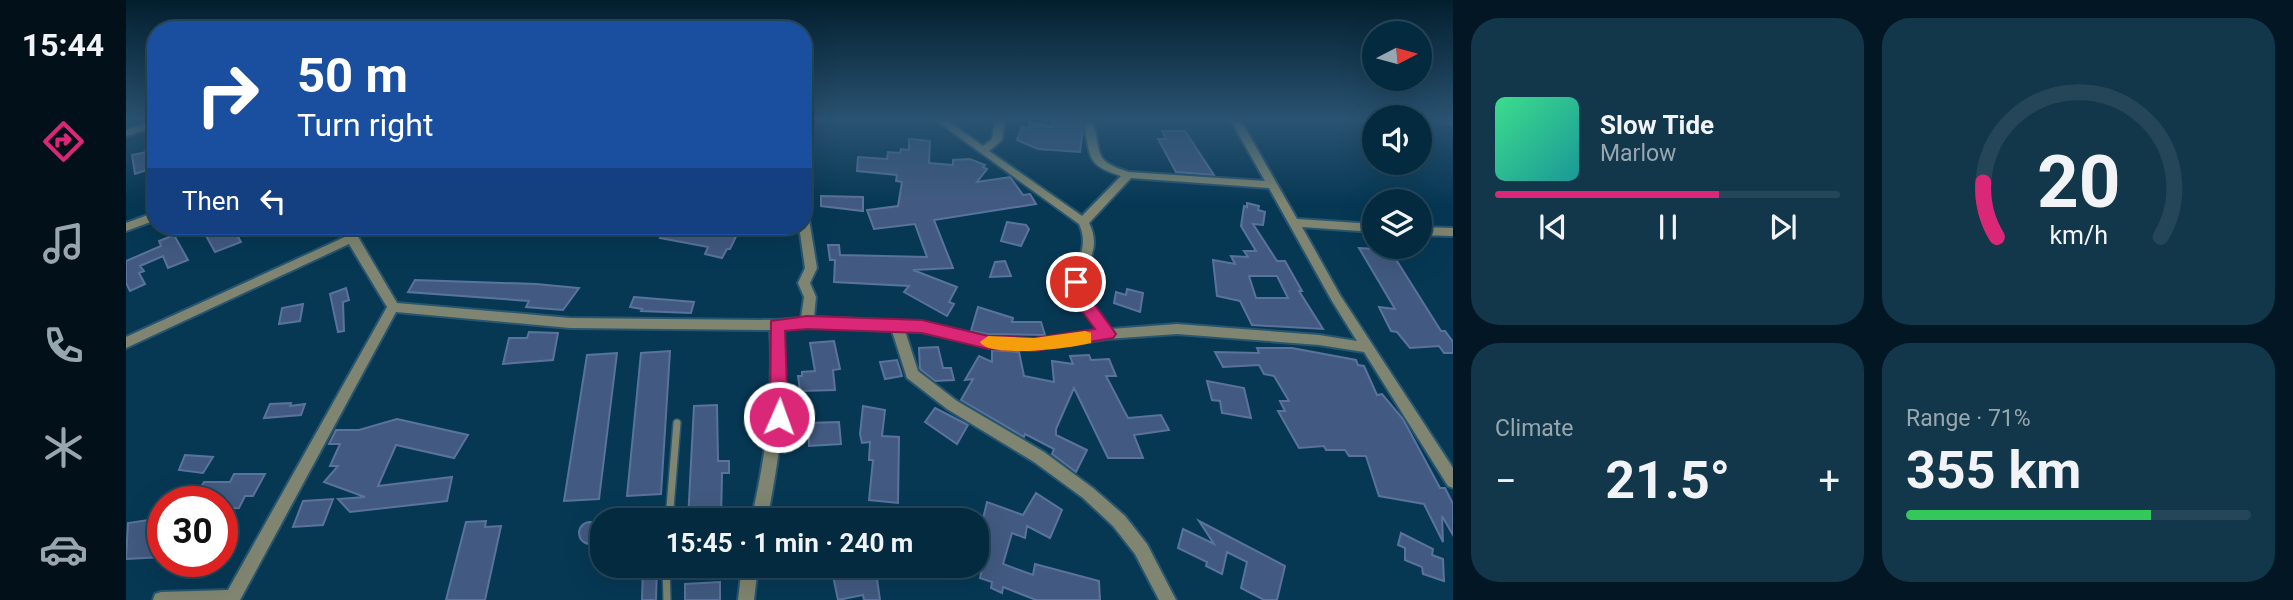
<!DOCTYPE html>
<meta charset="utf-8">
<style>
body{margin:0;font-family:Roboto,sans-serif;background:#12364a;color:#f1f3f6;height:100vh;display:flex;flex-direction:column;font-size:26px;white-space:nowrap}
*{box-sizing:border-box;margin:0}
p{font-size:23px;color:#97a7b0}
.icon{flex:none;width:38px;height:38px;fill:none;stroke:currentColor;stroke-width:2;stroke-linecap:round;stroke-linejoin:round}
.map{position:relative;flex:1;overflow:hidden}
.panel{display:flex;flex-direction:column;gap:18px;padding:18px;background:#021723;width:840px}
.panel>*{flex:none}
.top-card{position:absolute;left:21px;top:21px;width:665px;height:214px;border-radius:28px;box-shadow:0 7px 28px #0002,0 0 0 2px #254659;background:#1a4fa0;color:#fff;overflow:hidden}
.needle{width:46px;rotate:84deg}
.tools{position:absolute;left:1236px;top:21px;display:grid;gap:14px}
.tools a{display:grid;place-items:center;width:70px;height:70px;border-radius:50%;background:#042a3f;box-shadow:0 7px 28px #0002,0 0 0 2px #254659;font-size:35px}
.speed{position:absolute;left:21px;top:486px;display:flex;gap:14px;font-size:35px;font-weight:700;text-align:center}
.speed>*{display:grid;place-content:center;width:91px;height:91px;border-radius:50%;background:#042a3f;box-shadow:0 7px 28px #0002,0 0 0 2px #254659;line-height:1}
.speed .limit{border:10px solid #d22;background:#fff;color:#111}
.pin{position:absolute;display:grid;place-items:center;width:60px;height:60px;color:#fff;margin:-30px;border:4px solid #fff;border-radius:50%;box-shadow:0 2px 7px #0007}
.me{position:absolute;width:77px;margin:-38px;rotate:2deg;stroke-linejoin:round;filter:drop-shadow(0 0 5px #0008)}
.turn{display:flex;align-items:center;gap:24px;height:147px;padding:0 35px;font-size:32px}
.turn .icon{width:91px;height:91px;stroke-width:2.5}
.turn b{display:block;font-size:49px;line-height:60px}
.then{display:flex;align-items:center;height:66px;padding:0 35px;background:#0003;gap:14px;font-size:26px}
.big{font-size:52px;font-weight:700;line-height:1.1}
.panel .card{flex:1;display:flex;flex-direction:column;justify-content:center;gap:10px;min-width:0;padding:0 24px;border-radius:28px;background:#12364a}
.panel .dial{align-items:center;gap:0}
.dial svg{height:182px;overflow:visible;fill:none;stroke:#254659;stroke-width:7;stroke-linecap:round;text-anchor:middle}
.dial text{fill:#f1f3f6;stroke:none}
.song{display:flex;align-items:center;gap:21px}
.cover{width:84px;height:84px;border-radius:10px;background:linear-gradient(135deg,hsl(150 70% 55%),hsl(180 70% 35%))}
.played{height:7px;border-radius:4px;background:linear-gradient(90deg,#db2777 65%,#254659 65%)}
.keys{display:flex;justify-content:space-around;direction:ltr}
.heat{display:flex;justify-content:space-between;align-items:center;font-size:38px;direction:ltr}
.charge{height:10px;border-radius:5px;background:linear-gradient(90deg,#34c759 71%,#254659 0)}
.panel .tiles{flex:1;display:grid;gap:18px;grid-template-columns:repeat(2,1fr)}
.trip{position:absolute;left:464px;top:508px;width:399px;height:70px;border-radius:28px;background:#042a3f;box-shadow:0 7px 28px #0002,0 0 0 2px #254659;font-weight:700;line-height:70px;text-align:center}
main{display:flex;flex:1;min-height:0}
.menu{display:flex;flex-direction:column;width:126px;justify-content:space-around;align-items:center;background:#021119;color:#97a7b0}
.menu .icon{width:49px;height:49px}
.menu .selected{color:#db2777}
.menu b{font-size:32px;color:#f1f3f6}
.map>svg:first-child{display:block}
</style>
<main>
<nav class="menu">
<b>15:44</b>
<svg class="icon selected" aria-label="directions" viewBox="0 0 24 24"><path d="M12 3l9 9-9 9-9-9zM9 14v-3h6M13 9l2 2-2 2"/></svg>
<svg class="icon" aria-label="music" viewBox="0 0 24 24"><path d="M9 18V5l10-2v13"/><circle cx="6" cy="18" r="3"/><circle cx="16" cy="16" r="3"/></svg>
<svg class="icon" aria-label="phone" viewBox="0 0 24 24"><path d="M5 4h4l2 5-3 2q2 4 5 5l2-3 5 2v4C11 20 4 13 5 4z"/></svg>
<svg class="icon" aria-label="climate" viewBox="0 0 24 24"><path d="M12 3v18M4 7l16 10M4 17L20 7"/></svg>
<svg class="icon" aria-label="car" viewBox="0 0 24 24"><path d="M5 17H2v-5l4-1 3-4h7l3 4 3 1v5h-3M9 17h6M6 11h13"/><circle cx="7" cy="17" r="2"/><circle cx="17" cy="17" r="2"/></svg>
</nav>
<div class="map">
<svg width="1327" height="600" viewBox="0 0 1327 600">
<rect width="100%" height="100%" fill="#063854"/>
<!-- building -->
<path fill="#425a81" stroke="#5a739c" stroke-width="2" fill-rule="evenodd" d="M926,119H958L954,152L912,149L891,140L896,127L902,129L904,122L926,127Z
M1036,131H1059L1088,175L1050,172L1032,139H1040Z
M783,139L804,141L803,163L827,165V160L844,159L859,165L857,167L861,169L851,182L884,177L897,195L904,194L910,204L808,220L827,268L787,270L831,287L823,302L828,304L821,316L778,292L783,286L708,282L709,260H704L702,245H713L714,255L801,257L789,224L748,229L741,210L772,206L776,182L770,181L771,175L731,171L732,157L761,159L762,152L774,153L775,149L783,150Z
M30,150V167L9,174L6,155Z
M695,196L737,197V211L695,206Z
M1121,203L1133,206L1132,210L1139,212L1137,225L1127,224L1151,261H1159L1176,291H1173L1197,329L1126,325L1114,301L1091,296L1087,260L1109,264L1105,256L1122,257L1118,251H1130L1115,226L1118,206L1121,207ZM1123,276H1151L1162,298H1130Z
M881,222L900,225L903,229L895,246L875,241Z
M94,226H106L115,242L89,252L78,232Z
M541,226H615L604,249H601L596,258L579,254L582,247L534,238Z
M48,235L62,260L42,268L37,256L14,266L18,271L13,273L19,284L4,291L0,283V261L35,246L33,241Z
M1233,248L1264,250L1315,331H1319L1327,342V353H1318L1313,346L1284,348L1271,332L1265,331L1253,307L1269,309Z
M879,261L885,276L864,277L869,262Z
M289,280L410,284L453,288L437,310L400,307L403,301L282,292Z
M220,288L223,300L217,302L218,331L212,332L204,294Z
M1001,289L1017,293L1014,312L988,303L990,292L1000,295Z
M508,297L568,302L565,313L515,311L516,309L504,307Z
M177,304L174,321L153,324L156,308Z
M852,307L887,318L886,322H915L919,335L862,334L845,331Z
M403,332L432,333L427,360L377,364L383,338H401Z
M708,341L714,369L707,370L709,390L674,391L672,376H676V372L689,371L684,343Z
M812,347L817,368H825L828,380L809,381L794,369L793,348Z
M1131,348H1166L1230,360L1232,365L1238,366L1251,395L1256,394L1277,419L1314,488H1319L1327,504V535L1316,516L1317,542L1298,504L1253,496L1240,456H1223L1219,450H1200L1198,446L1173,448L1152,411H1159L1154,401H1163L1148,376L1138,374L1133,365L1097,367L1089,352L1133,353Z
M866,350L893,352L898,376L928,382L926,361L947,364L944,356L963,355L965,360L983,359L990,376H980L1002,418L1035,415L1043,430L1008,435L1017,458H982L948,388L930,429V435L961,450L950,472L926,454L928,449L899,434L898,437L835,400L847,379L839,380L853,356L866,362Z
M544,351L535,494L501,496L515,353Z
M491,353L473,499L438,501L461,355Z
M771,360L776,376L759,379L754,362Z
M1081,381L1118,388L1125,418L1096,413L1094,401L1086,400Z
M165,403L164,406L179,404L175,415L138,418L144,404Z
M591,405L592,461H603V473H596L595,520H562L568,406Z
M737,406L759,410L756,436L773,437L772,503L743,500L747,460H743L744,442L736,443L734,434Z
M809,408L842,425L831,444L799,422Z
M271,419L342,435L328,458L270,445L252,486L326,477L321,501L224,512L212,499L239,497L198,482L212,466H204L214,444H203L210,430H233Z
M713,422L715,444L683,446L682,423Z
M59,455L87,457L77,473L53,470Z
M108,474H139L127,496H119L113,508L96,509V502H81L85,495H70L78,482H104Z
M910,493L936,510L924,538L901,526L899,538L886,533L877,564L907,575L909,564L973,581L974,600H910L877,587L876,593L865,588L866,582L854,578L860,549L850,543V522L856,523L861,502L897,515Z
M207,499L197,525L167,527L177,501Z
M37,518V557L0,559L2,523Z
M360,521L359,527L375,526L359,600H320L340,522Z
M1073,521L1159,566L1151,600H1138L1115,588L1121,562L1101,552L1096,574L1080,566L1081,562L1052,548L1057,529L1088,544Z
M453 533a11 11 0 1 1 22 0a11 11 0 1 1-22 0Z
M1275,533L1307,549L1306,555L1317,559L1318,581L1297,574L1296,567L1279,560V548L1272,545Z
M517,565H531L530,600H516Z
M733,565H749L754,600H738L737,595L712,600L707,576L734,571Z
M594,582V600H559V584Z"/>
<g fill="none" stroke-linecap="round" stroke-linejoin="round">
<defs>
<path id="service" d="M543,520L551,423
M540,565L541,600"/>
<path id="minor" d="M808,119H819L857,146L866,139L869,119H879L876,140L863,151L956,216L995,176C960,165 965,158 958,125L960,123L963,122L968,125C975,157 969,161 1003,172L1139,181L1104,119H1114L1171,219L1248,224V232L1176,227L1214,295L1327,468V488L1322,486L1238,352L1193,345L1051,334L981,339L908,350L862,347L796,332L779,331L792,371L831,401L918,452L967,488L999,516L1021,544L1050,600H1033L1009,554L987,526L957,498L908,462L821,409L781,378L766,331L681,327L657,329C662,394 654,456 641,520H625C640,456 648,395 644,330L444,328L270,312L114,600H27L29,594L35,592L102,590L261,307L223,244L0,348V337L219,237L213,226H223L231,235L271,303L444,318L650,320L675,318L678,297L672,283L679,268L673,226H677V209L682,213L691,268L684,283L690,297L688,317L796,322L862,337L908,340L972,330L945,290C946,264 965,250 953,224ZM1005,178L1143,188L1206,301L1231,341L1193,335L1051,324L984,329L957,289C957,262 977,251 963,223Z
M1304,119H1327V125Z
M30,120V126L0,136V130Z
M30,212V220L0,231V223Z
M1293,227L1327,228V236L1293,235Z
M616,565H632L628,600H612Z"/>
</defs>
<!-- service casing -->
<use href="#service" stroke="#28556f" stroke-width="10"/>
<!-- minor casing -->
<use href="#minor" stroke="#28556f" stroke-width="4"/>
<!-- service -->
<use href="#service" stroke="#7f8570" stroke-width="7"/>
<!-- minor -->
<use href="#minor" fill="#7f8570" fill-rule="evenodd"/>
</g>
<!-- sky -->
<linearGradient id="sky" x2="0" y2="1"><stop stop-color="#031f2e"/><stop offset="0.59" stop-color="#2a5372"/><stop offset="1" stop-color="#2a5372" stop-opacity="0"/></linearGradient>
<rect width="1327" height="203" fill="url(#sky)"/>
<!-- route -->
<path fill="#db2777" stroke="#8e194d" stroke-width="2" d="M950,277L956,278L961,294L990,334L987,338L908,351L862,349L796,333L681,329L659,331L662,417L653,425L644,417L645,321L681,316L796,320L862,336L908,338L969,329L948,300L943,282Z"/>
<!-- slow -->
<path fill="#f59e0b" d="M959,331L965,333V343C946,348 864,359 854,342L862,336L908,338Z"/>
</svg>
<div class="tools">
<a><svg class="needle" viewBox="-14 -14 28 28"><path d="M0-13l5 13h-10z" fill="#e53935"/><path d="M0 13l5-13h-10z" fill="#97a7b0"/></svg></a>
<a><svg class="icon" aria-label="sound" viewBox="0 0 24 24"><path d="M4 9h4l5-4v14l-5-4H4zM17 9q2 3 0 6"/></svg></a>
<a><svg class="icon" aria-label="layers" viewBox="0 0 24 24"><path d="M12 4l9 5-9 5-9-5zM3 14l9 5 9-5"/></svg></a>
</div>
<div class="speed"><div class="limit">30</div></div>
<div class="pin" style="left:950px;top:282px;background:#d93025"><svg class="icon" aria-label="arrive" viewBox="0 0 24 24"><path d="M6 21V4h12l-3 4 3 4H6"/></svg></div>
<svg class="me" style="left:653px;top:417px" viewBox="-20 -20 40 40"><circle r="17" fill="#db2777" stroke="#fff" stroke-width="3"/><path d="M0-11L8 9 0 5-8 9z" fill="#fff"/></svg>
<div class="trip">15:45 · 1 min · 240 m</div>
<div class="top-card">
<div class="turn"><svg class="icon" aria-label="right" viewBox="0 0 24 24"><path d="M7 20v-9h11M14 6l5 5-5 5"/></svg><div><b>50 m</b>Turn right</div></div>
<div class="then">Then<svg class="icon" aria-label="left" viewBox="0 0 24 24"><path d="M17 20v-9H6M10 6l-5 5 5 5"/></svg></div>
</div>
</div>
<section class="panel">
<div class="tiles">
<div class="card">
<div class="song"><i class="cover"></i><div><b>Slow Tide</b><p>Marlow</p></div></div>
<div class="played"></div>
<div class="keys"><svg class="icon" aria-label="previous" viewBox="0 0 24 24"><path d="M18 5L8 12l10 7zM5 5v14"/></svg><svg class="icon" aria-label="pause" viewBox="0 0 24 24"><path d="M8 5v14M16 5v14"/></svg><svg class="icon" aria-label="next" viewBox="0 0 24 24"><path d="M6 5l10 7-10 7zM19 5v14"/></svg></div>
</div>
<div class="card dial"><svg viewBox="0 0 100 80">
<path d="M14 69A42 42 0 1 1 86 69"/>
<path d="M14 69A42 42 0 0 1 8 45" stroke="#db2777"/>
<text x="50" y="56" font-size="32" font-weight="700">20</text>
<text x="50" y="72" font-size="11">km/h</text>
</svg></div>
<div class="card"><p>Climate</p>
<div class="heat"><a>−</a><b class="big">21.5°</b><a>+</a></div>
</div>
<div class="card"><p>Range · 71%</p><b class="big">355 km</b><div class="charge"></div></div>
</div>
</section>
</main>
